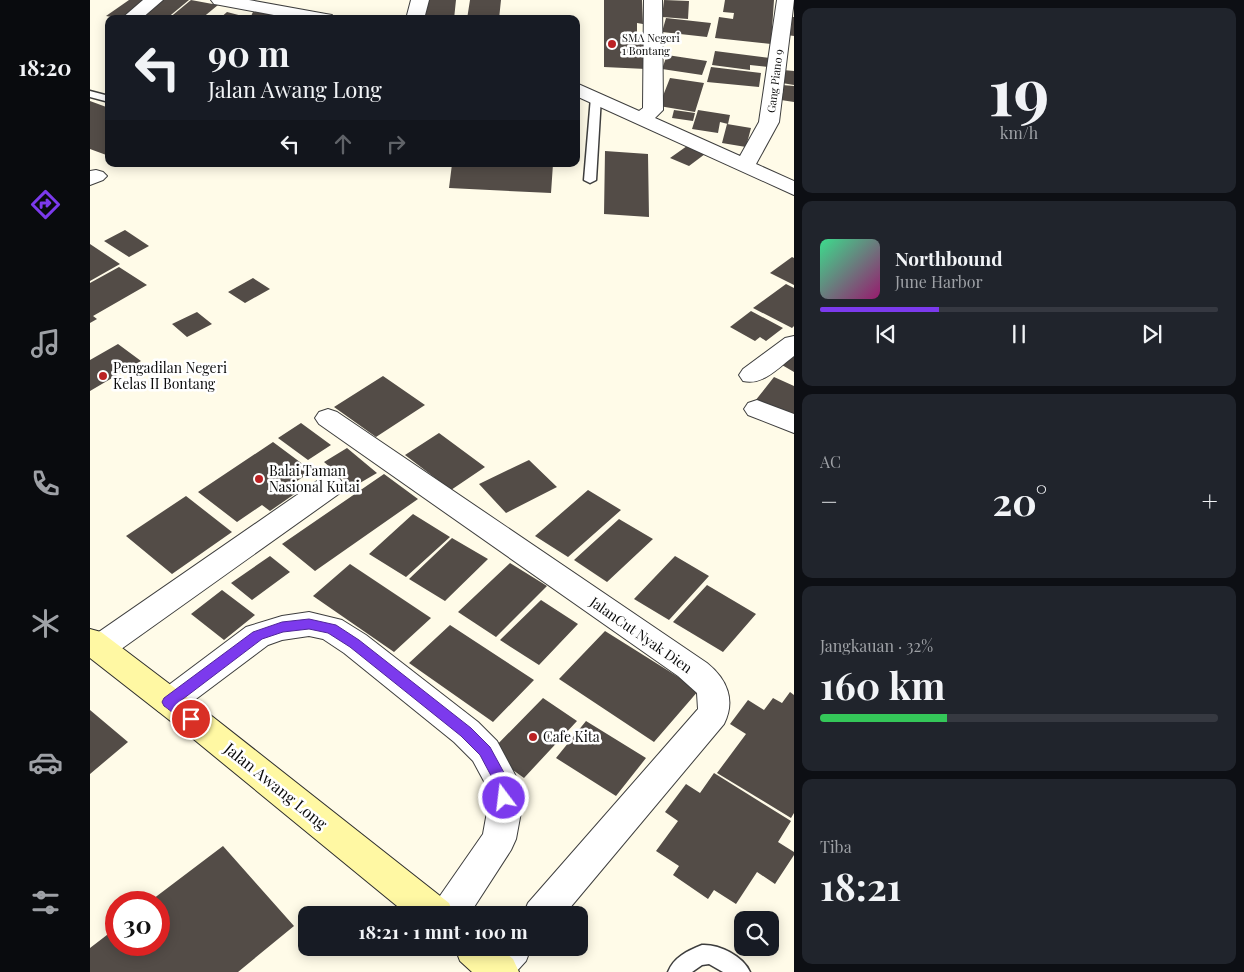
<!DOCTYPE html>
<html lang="id">
<meta charset="utf-8">
<style>
body{margin:0;font-family:"Playfair Display",serif;background:#20242c;color:#f1f3f6;height:100vh;display:flex;flex-direction:column;font-size:19px;white-space:nowrap}
*{box-sizing:border-box;margin:0}
p{font-size:16px;color:#9ea1a6}
.icon{flex:none;width:28px;height:28px;fill:none;stroke:currentColor;stroke-width:2;stroke-linecap:round;stroke-linejoin:round}
.map{position:relative;flex:1;overflow:hidden}
.drawer{display:flex;flex-direction:column;gap:8px;padding:8px;background:#0d0f14;width:450px}
.drawer>*{flex:none}
.guide{position:absolute;left:15px;top:15px;width:475px;height:152px;border-radius:10px;box-shadow:0 2px 12px #0003;background:#171b24;color:#f1f3f6;overflow:hidden}
.controls{position:absolute;left:644px;top:911px;display:grid;gap:10px}
.controls a{display:grid;place-items:center;width:45px;height:45px;border-radius:10px;background:#171b24;box-shadow:0 2px 12px #0003;font-size:25px}
.speed{position:absolute;left:15px;top:891px;display:flex;gap:10px;font-size:25px;font-weight:700;text-align:center}
.speed>*{display:grid;place-content:center;width:65px;height:65px;border-radius:50%;background:#171b24;box-shadow:0 2px 12px #0003;line-height:1}
.speed .limit{border:8px solid #d22;background:#fff;color:#111}
.pin{position:absolute;display:grid;place-items:center;width:42px;height:42px;color:#fff;margin:-21px;border:2px solid #fff;border-radius:50%;box-shadow:0 1px 5px #0007}
.me{position:absolute;width:55px;margin:-28px;rotate:345deg;stroke-linejoin:round;filter:drop-shadow(0 0 4px #0008)}
.turn{display:flex;align-items:center;gap:18px;height:105px;padding:0 20px;font-size:22px}
.turn .icon{width:65px;height:65px;stroke-width:2.5}
.turn b{display:block;font-size:35px;line-height:42px}
.lanes{display:flex;align-items:center;height:48px;padding:0 20px;background:#0003;justify-content:center;gap:25px;direction:ltr}
.lanes .off{opacity:.35}
.big{font-size:38px;font-weight:700;line-height:1.1}
.drawer .tile{flex:1;display:flex;flex-direction:column;justify-content:center;gap:8px;min-width:0;padding:0 18px;border-radius:10px;background:#20242c}
.drawer .dial{align-items:center;gap:0}
.dial b{font-size:65px;line-height:1}
.song{display:flex;align-items:center;gap:15px}
.cover{width:60px;height:60px;border-radius:8px;background:linear-gradient(135deg,hsl(150 70% 55%),hsl(320 70% 35%))}
.played{height:5px;border-radius:2px;background:linear-gradient(90deg,#7c3aed 30%,#363941 30%)}
.keys{display:flex;justify-content:space-around;direction:ltr}
.heat{display:flex;justify-content:space-between;align-items:center;font-size:28px;direction:ltr}
.charge{height:8px;border-radius:4px;background:linear-gradient(90deg,#34c759 32%,#363941 0)}
.trip{position:absolute;left:208px;top:906px;width:290px;height:50px;border-radius:10px;background:#171b24;box-shadow:0 2px 12px #0003;font-weight:700;line-height:50px;text-align:center}
main{display:flex;flex:1;min-height:0}
.tab-bar{display:flex;flex-direction:column;width:90px;justify-content:space-around;align-items:center;background:#090b0e;color:#9ea1a6}
.tab-bar .icon{width:35px;height:35px}
.tab-bar .active{color:#7c3aed}
.tab-bar b{font-size:22px;color:#f1f3f6}
.map>svg:first-child{display:block}
</style>
<main>
<nav class="tab-bar">
<b>18:20</b>
<svg class="icon active" aria-label="directions" viewBox="0 0 24 24"><path d="M12 3l9 9-9 9-9-9zM9 14v-3h6M13 9l2 2-2 2"/></svg>
<svg class="icon" aria-label="music" viewBox="0 0 24 24"><path d="M9 18V5l10-2v13"/><circle cx="6" cy="18" r="3"/><circle cx="16" cy="16" r="3"/></svg>
<svg class="icon" aria-label="phone" viewBox="0 0 24 24"><path d="M5 4h4l2 5-3 2q2 4 5 5l2-3 5 2v4C11 20 4 13 5 4z"/></svg>
<svg class="icon" aria-label="climate" viewBox="0 0 24 24"><path d="M12 3v18M4 7l16 10M4 17L20 7"/></svg>
<svg class="icon" aria-label="car" viewBox="0 0 24 24"><path d="M5 17H2v-5l4-1 3-4h7l3 4 3 1v5h-3M9 17h6M6 11h13"/><circle cx="7" cy="17" r="2"/><circle cx="17" cy="17" r="2"/></svg>
<svg class="icon" aria-label="filters" viewBox="0 0 24 24"><path d="M4 7h16M4 17h16"/><circle cx="9" cy="7" r="2"/><circle cx="15" cy="17" r="2"/></svg>
</nav>
<div class="map">
<svg width="704" height="972" viewBox="0 0 704 972">
<rect width="100%" height="100%" fill="#fffbe8"/>
<!-- building -->
<path fill="#534c47" d="M39,0H60L33,19L16,16Z
M67,0H99L76,19H43Z
M101,0L128,5L111,19H78Z
M338,0H366L364,19H335Z
M380,0H411L409,19H377Z
M514,0H552L553,24L547,23V35H555L556,69L514,67Z
M574,0L599,1L598,19L572,17Z
M635,0H684L681,44L625,38L629,17L643,19L644,13L633,12Z
M137,12L160,18L163,12L182,13L180,19H129Z
M702,17H704V36L697,35L698,28L701,29Z
M576,18L621,23L617,37L572,32Z
M625,51L680,58L678,67L660,65V70L622,65Z
M577,55L617,61L612,75L572,69Z
M621,67L671,73L669,87L617,82Z
M693,70L704,71V85L692,83Z
M580,78L614,83L605,112L569,106Z
M692,85L704,86V102L691,100Z
M0,101L19,108V156L0,149Z
M584,110L605,113L603,121L582,118Z
M608,110L640,115L638,124L630,122L628,133L602,129Z
M637,124L661,128L656,147L632,143Z
M597,146L615,154L599,166L580,158Z
M515,151L558,154L559,217L514,214Z
M362,164H463L461,193L359,188Z
M35,230L59,246L39,257L14,241Z
M0,244L30,264L0,281Z
M702,257L704,258V285L680,273Z
M29,267L57,285L3,316L7,319L0,323V283Z
M163,278L180,289L155,303L138,292Z
M696,284L704,288V326L702,328L663,308Z
M661,311L693,328L676,341L670,337L665,341L640,327Z
M107,312L122,324L97,337L82,324Z
M28,344L51,361L0,391V360Z
M704,356V372L692,365Z
M293,376L335,405L286,437L244,407Z
M684,377L704,386V418L665,401Z
M211,423L241,445L218,460L188,438Z
M349,433L395,467L361,490L315,455Z
M183,442L222,471L198,487L206,493L180,511L172,505L147,522L108,492Z
M257,448L287,473L263,487L234,462Z
M439,460L467,487L416,513L389,484Z
M294,474L328,499L225,571L192,544Z
M498,490L531,510L478,557L445,536Z
M96,496L142,532L82,574L36,536Z
M323,514L360,537L316,577L279,554Z
M529,519L563,539L517,582L484,560Z
M362,538L398,559L355,601L319,579Z
M180,556L200,572L162,600L141,583Z
M585,556L619,576L579,620L544,599Z
M420,563L457,586L406,637L368,612Z
M260,564L341,618L304,652L223,596Z
M617,585L666,614L633,652L583,622Z
M132,590L165,615L134,640L101,614Z
M451,600L488,624L449,665L410,640Z
M360,625L444,680L403,722L319,663Z
M515,631L609,690L564,742L469,679Z
M700,692L704,695V813L701,818L627,773L656,734L640,724L658,700L674,710L683,698L692,703Z
M453,698L487,721L434,778L399,753Z
M0,710L38,742L0,774Z
M496,721L556,758L526,796L466,758Z
M624,773L701,821L688,842L704,852V855L685,884L667,872L646,904L624,890L618,899L583,875L589,866L566,851L588,821L575,812L596,784L610,793Z
M133,846L204,926L148,972H0V948L26,928V945H69V902H59Z"/>
<g fill="none" stroke-linecap="round" stroke-linejoin="round">
<defs>
<path id="lane" d="M0,91L19,96V102L0,97Z
M506,94L511,97L506,180L500,183L494,180L501,97Z
M612,945C629,944 653,956 660,972H633L619,964L612,965L602,972H578C584,957 597,951 612,945Z"/>
<path id="street" d="M53,0H73L51,19H31Z
M121,0H159L236,14L242,15L245,19H205L130,5L124,4Z
M321,0H339L334,19H316Z
M554,0H572L573,110L565,118L650,156L669,122L687,0H704L689,122L666,164L704,181V195L486,96V83L549,111L553,108Z
M6,170L13,172L17,176L13,180L0,185V171Z
M704,336V356C689,367 673,386 653,381L649,375L653,369L695,338Z
M667,400L704,414V433L658,415L654,409L658,403Z
M238,409L247,412L617,663C637,679 646,700 634,724L474,915H433L438,903L608,709L607,693L588,676L229,424L225,418L229,412Z
M240,476L250,479L254,486L250,493L20,657L9,660L0,657V638L230,479Z
M219,612L252,620L276,635L388,722L407,741L430,784L431,812L426,839L421,850L379,915H340L345,903L393,834L397,812L396,785L383,761L364,742L254,653L233,639L219,636L192,640L178,645L90,711L79,715L68,711L63,702L68,693L156,627L192,616Z
M399,948H441L436,961L426,972H383L389,959Z"/>
<path id="secondary" d="M0,629L11,632L123,717L359,903L364,915H318L101,737L0,658Z
M365,948H410L423,959L429,972H382L370,961Z"/>
</defs>
<!-- lane casing -->
<use href="#lane" stroke="#3e3e3e" stroke-width="3"/>
<!-- street casing -->
<use href="#street" stroke="#3e3e3e" stroke-width="2"/>
<!-- secondary casing -->
<use href="#secondary" stroke="#2d2d2d" stroke-width="2"/>
<!-- lane -->
<use href="#lane" fill="#fff" fill-rule="evenodd"/>
<!-- street -->
<use href="#street" fill="#fff" fill-rule="evenodd"/>
<!-- secondary -->
<use href="#secondary" fill="#fff8a3" fill-rule="evenodd"/>
</g>
<!-- route -->
<path fill="#7c3aed" stroke="#51269a" d="M219,619L246,625L269,640L381,728L400,747L418,780L421,798L418,802L414,804L409,802L406,785L390,755L371,736L260,647L238,633L219,629L193,632L172,639L89,702L106,715L108,719L106,723C95,726 83,712 74,706L72,702L74,698L163,632L192,622Z"/>
<!-- markers -->
<g fill="#bb2224" stroke="#fff" stroke-width="2">
<circle cx="522" cy="44" r="5"/>
<circle cx="13" cy="376" r="5"/>
<circle cx="169" cy="479" r="5"/>
<circle cx="443" cy="737" r="5"/>
</g>
<g text-anchor="middle" stroke-width="5" stroke-linejoin="round" paint-order="stroke">
<!-- far-poi labels -->
<g font-size="11" fill="#0b0b0b" stroke="#fff" text-anchor="start">
<text x="532" y="42">SMA Negeri<tspan x="532" dy="13">1 Bontang</tspan></text>
</g>
<!-- far-street labels -->
<g font-size="11" fill="#0b0b0b" stroke="#fff">
<text transform="translate(685 81) rotate(-83)" y="4">Gang Piano 9</text>
</g>
<!-- poi labels -->
<g font-size="14" fill="#0b0b0b" stroke="#fff" text-anchor="start">
<text x="23" y="373">Pengadilan Negeri<tspan x="23" dy="16">Kelas II Bontang</tspan></text>
<text x="179" y="476">Balai Taman<tspan x="179" dy="16">Nasional Kutai</tspan></text>
<text x="453" y="742">Cafe Kita</text>
</g>
<!-- street labels -->
<g font-size="14" fill="#0b0b0b" stroke="#fff">
<text transform="translate(551 635) rotate(35)" y="5">JalanCut Nyak Dien</text>
</g>
<!-- near-street labels -->
<g font-size="16" fill="#0b0b0b" stroke="#fff">
<text transform="translate(186 786) rotate(39)" y="6">Jalan Awang Long</text>
</g>
</g>
</svg>
<div class="controls">
<a><svg class="icon" aria-label="search" viewBox="0 0 24 24"><circle cx="10" cy="10" r="6"/><path d="M15 15l6 6"/></svg></a>
</div>
<div class="speed"><div class="limit">30</div></div>
<div class="pin" style="left:101px;top:719px;background:#d93025"><svg class="icon" aria-label="arrive" viewBox="0 0 24 24"><path d="M6 21V4h12l-3 4 3 4H6"/></svg></div>
<svg class="me" style="left:414px;top:798px" viewBox="-20 -20 40 40"><circle r="17" fill="#7c3aed" stroke="#fff" stroke-width="3"/><path d="M0-11L8 9 0 5-8 9z" fill="#fff"/></svg>
<div class="trip">18:21 · 1 mnt · 100 m</div>
<div class="guide">
<div class="turn"><svg class="icon" aria-label="left" viewBox="0 0 24 24"><path d="M17 20v-9H6M10 6l-5 5 5 5"/></svg><div><b>90 m</b>Jalan Awang Long</div></div>
<div class="lanes"><svg class="icon" aria-label="left" viewBox="0 0 24 24"><path d="M17 20v-9H6M10 6l-5 5 5 5"/></svg><svg class="icon off" aria-label="ahead" viewBox="0 0 24 24"><path d="M12 20V5M6 11l6-6 6 6"/></svg><svg class="icon off" aria-label="right" viewBox="0 0 24 24"><path d="M7 20v-9h11M14 6l5 5-5 5"/></svg></div>
</div>
</div>
<section class="drawer">
<div class="tile dial"><b>19</b><p>km/h</p></div>
<div class="tile">
<div class="song"><i class="cover"></i><div><b>Northbound</b><p>June Harbor</p></div></div>
<div class="played"></div>
<div class="keys"><svg class="icon" aria-label="previous" viewBox="0 0 24 24"><path d="M18 5L8 12l10 7zM5 5v14"/></svg><svg class="icon" aria-label="pause" viewBox="0 0 24 24"><path d="M8 5v14M16 5v14"/></svg><svg class="icon" aria-label="next" viewBox="0 0 24 24"><path d="M6 5l10 7-10 7zM19 5v14"/></svg></div>
</div>
<div class="tile"><p>AC</p>
<div class="heat"><a>−</a><b class="big">20°</b><a>+</a></div>
</div>
<div class="tile"><p>Jangkauan · 32%</p><b class="big">160 km</b><div class="charge"></div></div>
<div class="tile"><p>Tiba</p><b class="big">18:21</b></div>
</section>
</main>
